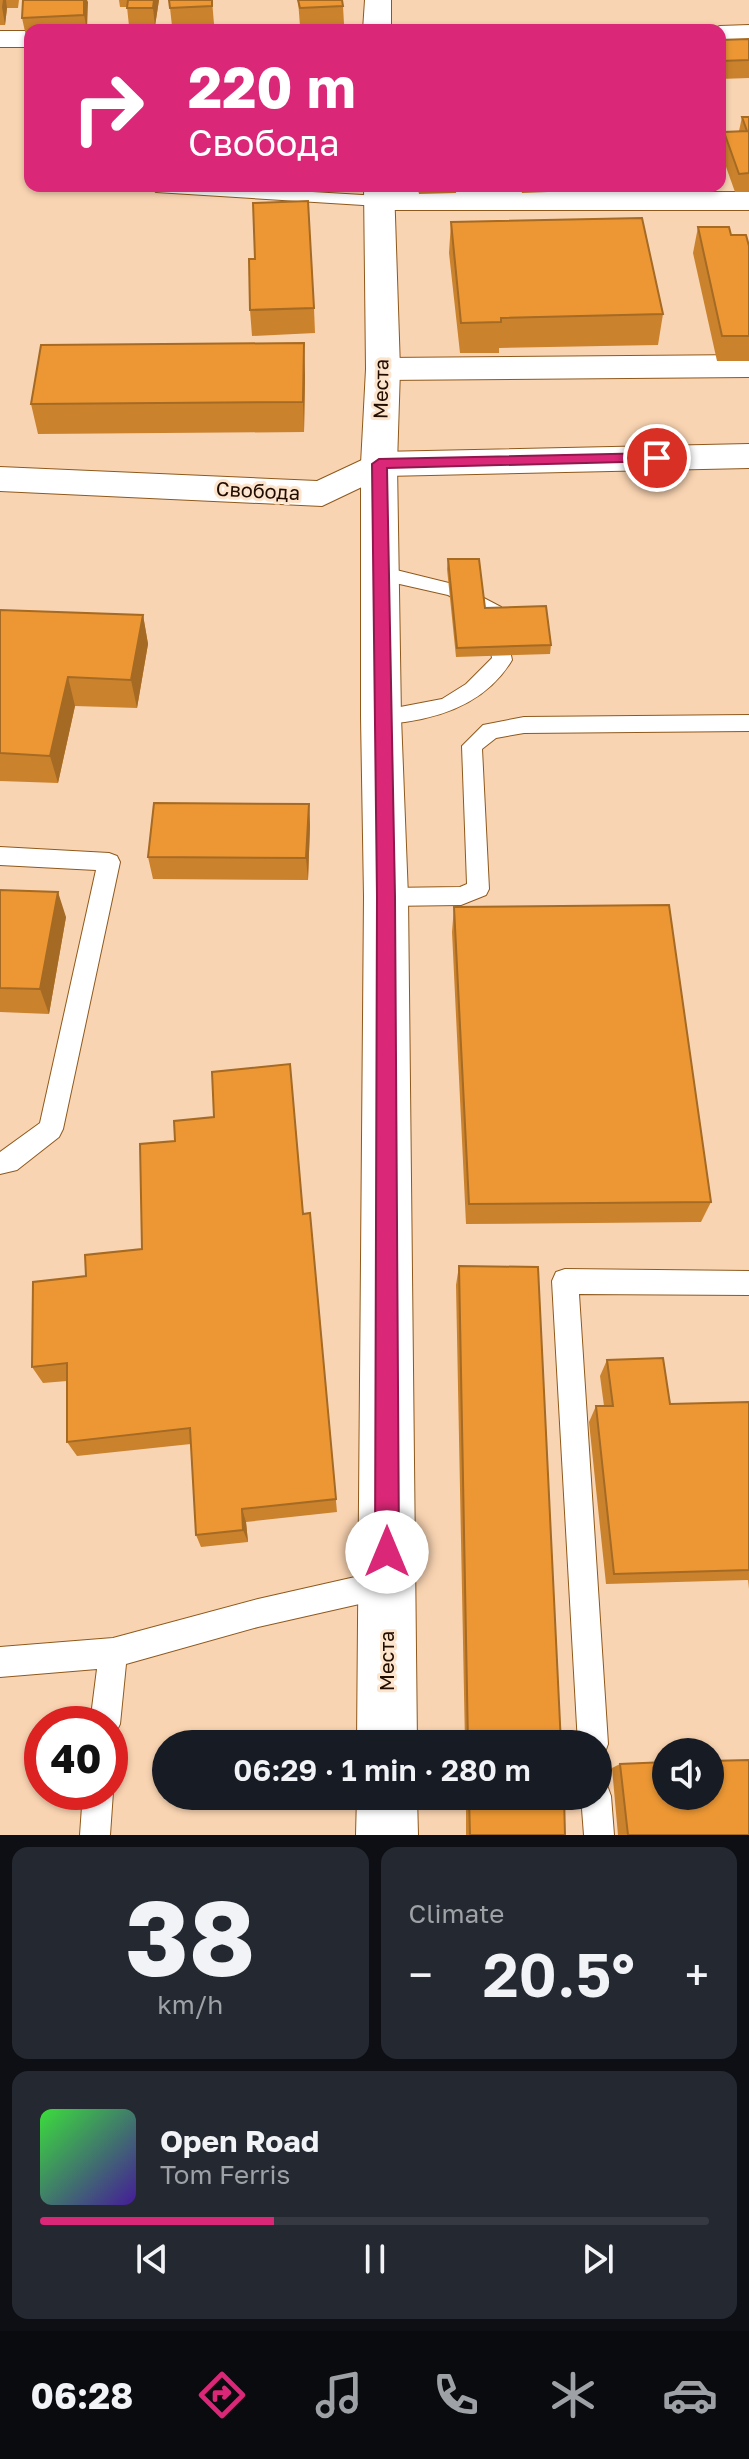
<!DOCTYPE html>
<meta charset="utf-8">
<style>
body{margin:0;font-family:"Golos Text",sans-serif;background:#242831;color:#f1f3f6;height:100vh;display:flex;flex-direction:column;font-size:30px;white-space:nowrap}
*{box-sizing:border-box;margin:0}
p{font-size:26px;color:#9ea1a6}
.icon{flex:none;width:44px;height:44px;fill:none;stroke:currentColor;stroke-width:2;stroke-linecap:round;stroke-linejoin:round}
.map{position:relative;height:1835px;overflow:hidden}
.sheet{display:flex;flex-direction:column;gap:12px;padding:12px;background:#0d0f14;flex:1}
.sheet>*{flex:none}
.banner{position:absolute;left:24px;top:24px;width:702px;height:168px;border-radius:16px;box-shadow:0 2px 6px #0004;background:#db2777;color:#fff;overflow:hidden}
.controls{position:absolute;left:652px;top:1738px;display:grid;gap:16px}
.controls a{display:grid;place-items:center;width:72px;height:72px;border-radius:50%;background:#171b24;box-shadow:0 2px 6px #0004;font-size:40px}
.speed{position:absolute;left:24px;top:1706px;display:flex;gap:16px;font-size:40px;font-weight:700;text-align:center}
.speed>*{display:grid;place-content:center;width:104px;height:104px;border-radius:50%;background:#171b24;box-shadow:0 2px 6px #0004;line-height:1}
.speed .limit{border:12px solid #d22;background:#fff;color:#111}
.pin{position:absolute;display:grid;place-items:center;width:68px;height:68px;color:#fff;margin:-34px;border:4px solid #fff;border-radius:50%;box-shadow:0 2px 8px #0007}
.me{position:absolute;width:88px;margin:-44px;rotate:0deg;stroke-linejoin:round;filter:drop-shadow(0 0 6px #0008)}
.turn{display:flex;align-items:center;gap:28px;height:168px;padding:0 32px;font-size:36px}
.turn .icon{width:104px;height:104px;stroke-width:2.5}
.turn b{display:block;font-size:56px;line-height:68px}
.big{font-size:60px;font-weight:600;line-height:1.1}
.sheet .card{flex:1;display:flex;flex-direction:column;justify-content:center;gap:12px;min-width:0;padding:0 28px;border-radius:16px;background:#242831}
.sheet .dial{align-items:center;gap:0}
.dial b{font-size:104px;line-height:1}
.song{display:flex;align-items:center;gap:24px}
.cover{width:96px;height:96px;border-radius:12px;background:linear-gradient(135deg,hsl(120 70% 55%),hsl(260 70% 35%))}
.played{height:8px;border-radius:4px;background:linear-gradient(90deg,#db2777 35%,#363941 35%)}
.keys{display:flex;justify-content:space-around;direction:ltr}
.heat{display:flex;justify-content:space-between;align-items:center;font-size:44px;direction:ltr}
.sheet .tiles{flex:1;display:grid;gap:12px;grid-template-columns:1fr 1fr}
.card:last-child{grid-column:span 2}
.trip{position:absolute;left:152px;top:1730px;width:460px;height:80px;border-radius:40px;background:#171b24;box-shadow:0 2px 6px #0004;font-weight:600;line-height:80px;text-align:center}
.dock{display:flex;height:128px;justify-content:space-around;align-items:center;background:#090b0e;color:#9ea1a6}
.dock .icon{width:56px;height:56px}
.dock .selected{color:#db2777}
.dock b{font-size:36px;color:#f1f3f6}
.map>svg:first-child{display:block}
</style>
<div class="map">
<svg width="749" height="1835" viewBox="0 0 749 1835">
<rect width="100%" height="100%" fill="#f9d4b2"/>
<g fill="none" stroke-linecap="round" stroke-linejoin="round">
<defs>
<path id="lane" d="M149,186H212L379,196L387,201L379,206L156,192Z
M380,566L461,586L501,607L512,660C489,699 448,716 405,722C395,723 384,726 374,722L371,717L374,712L442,699L466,684L492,658L485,615L448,595L373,578L371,573L373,568Z
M749,715V731L524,733L496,738L482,749L489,889L486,895L461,905L386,906L378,903L375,897L378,891L386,888L460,887L467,884L462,746L483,725L524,717Z
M0,847L109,853L117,856L120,862L63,1129L59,1137L17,1170L0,1174V1152L40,1123L96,870L0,865Z
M565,1269L749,1271V1295L579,1294L608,1744L604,1755L598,1757V1744H578L552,1281L556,1272Z
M386,1570L396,1574L400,1584L396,1594L386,1598L258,1627L126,1664L120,1724L115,1734L110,1737V1724H90L97,1669L0,1677V1647L113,1638L258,1599Z
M598,1782L607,1785L611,1796L614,1835H584L581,1796H598Z
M110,1784L113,1792L110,1835H80L83,1792H110Z"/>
<path id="street" d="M749,25V41L720,42V30H709L720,26Z
M0,31H30V47H0Z
M379,192H749V210H379L368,207L364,201L368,195Z
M749,355V377L383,380L371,377L366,369L371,361L383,358Z
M749,444V468L385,476L322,506L0,491V467L317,481L379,452Z"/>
<path id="secondary" d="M365,0H391V30H363Z
M364,186H394L400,369L397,464L401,717L408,897L417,1744H357L364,897L361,717V464L366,369Z
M357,1796H417L418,1835H356Z"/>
</defs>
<!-- lane casing -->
<use href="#lane" stroke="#8f591c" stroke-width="2"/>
<!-- street casing -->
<use href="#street" stroke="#8f591c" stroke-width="2"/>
<!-- secondary casing -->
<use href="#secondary" stroke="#8f591c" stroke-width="2"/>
<!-- lane -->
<use href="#lane" fill="#fff" fill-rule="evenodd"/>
<!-- street -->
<use href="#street" fill="#fff" fill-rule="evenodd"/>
<!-- secondary -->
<use href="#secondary" fill="#fff" fill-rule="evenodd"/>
</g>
<!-- wall -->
<path fill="#cb822d" d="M0,0H19L18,8H7L5,25H0Z
M87,0V30H30V35L26,36L22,18Z
M119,0H159L155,26H129L127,7H120Z
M212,0L214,24L172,26L170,8Z
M298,0L343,6L344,24L300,26Z
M749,39V78L720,79V40Z
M742,117H749V192H735L720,150L724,132L739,131Z
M417,186H457L456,193L419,194Z
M520,186H574V191L522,193Z
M657,186H690L658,188Z
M451,222L663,314L658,345L499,348V353H460L449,253Z
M698,227L731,235L749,246V361H717L693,253Z
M314,308L315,333L252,336L250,310Z
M305,374L304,432L38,434L31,404Z
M448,559L485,608L551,645L550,654L456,657L447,569Z
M0,610L143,615L148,644L137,708L75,706L58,783L0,781Z
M309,804L310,826L308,880L153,879L148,857Z
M0,890L66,917L49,1014L0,1012Z
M454,907L711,1202L701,1222L466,1224L452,932Z
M310,1213L337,1512L246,1522L248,1542L201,1547L196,1535L191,1444L77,1456L67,1442V1381L43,1383L32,1367L86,1276L142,1249Z
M459,1266L561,1744H465L456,1285Z
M607,1360L670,1404L749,1402V1589L748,1580L606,1584L589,1422L596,1406H604L600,1376Z
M620,1764L749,1835H618L612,1768Z
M466,1796H564L565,1835H466Z"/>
<!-- shaded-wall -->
<path fill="#a56a24" d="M3,0H6L7,8L5,25L2,7Z
M84,0H87L88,2L87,30L84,15Z
M154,0H159L155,26L153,8Z
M304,343L305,374L304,432L303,402Z
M143,615L148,644L137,708L131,680Z
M68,677L75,706L58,783L50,756Z
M309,804L310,826L308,880L306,858Z
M58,892L66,917L49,1014L40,989Z
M242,1509L246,1522L248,1542L243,1530Z"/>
<!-- building -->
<path fill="#ec9734" stroke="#a56a24" stroke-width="2" d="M23,0H84V15L22,18Z
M128,0H154L153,8H127Z
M169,0H212V6L170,8Z
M298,0H342L343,6L300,8Z
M749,39V60L720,61V40Z
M742,117H749V173L739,174L724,132L747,131Z
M308,201L314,308L250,310L249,259H255L253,203Z
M642,218L663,314L501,318V322L461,323L451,222Z
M698,227H729L731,235H746L749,246V336H722Z
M304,343L303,402L31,404L41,345Z
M448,559H479L485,608L546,606L551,645L457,648Z
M0,610L143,615L131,680L68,677L50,756L0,753Z
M154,803L309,804L306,858L148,857Z
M0,890L58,892L40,989L0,988Z
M669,905L711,1202L469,1204L454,907Z
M290,1064L303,1214L310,1213L336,1499L242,1509L243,1530L196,1535L190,1428L67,1442V1363L32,1367L33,1282L86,1276L85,1255L142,1249L140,1144L175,1141L174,1121L214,1117L212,1072Z
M459,1266L538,1267L561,1744H468Z
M663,1358L670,1404L749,1402V1570L614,1574L596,1406H613L607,1360Z
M749,1760V1835H628L620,1764L666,1762V1796H710V1761Z
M469,1796H564L565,1835H470Z"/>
<!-- route -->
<path fill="#db2777" stroke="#8e194d" stroke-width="2" d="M657,453L664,458L662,461L387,468L395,897L399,1552L395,1561L387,1564L379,1561L375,1552L377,897L372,464L379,459Z"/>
<g text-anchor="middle" stroke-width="6" stroke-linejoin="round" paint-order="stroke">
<!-- street labels -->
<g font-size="20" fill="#210c00" stroke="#fde4cd">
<text transform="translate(381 389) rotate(-89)" y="7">Места</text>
<text transform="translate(258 491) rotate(3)" y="7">Свобода</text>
<text transform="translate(387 1661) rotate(-90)" y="7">Места</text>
</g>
</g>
</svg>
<div class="controls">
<a><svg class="icon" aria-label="sound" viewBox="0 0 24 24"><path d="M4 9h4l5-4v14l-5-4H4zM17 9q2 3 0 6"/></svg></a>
</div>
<div class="speed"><div class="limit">40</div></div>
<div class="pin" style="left:657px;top:458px;background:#d93025"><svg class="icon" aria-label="arrive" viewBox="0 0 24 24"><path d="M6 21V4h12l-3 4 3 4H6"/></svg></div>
<svg class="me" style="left:387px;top:1552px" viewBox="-20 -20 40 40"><circle r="19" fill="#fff"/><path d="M0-13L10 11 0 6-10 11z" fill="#db2777"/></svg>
<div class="trip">06:29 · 1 min · 280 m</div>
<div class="banner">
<div class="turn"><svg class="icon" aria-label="right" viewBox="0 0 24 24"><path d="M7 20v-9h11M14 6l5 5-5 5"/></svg><div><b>220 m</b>Свобода</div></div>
</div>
</div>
<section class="sheet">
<div class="tiles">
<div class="card dial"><b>38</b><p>km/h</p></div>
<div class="card"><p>Climate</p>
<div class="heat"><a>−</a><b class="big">20.5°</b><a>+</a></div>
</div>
<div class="card">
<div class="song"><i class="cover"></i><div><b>Open Road</b><p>Tom Ferris</p></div></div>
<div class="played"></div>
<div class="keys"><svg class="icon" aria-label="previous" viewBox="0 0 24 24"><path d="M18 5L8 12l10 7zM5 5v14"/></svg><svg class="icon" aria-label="pause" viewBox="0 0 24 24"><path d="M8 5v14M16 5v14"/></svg><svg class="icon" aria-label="next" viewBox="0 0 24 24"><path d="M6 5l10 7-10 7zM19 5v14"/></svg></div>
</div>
</div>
</section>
<nav class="dock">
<b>06:28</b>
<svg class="icon selected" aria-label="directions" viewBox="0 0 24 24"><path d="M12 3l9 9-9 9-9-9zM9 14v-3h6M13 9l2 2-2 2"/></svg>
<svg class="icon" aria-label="music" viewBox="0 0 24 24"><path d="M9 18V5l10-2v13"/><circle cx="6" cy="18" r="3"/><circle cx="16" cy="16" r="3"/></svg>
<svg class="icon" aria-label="phone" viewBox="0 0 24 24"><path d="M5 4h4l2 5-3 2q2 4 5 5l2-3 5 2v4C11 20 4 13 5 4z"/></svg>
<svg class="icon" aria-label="climate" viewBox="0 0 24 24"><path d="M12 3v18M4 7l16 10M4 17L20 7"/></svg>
<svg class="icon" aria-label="car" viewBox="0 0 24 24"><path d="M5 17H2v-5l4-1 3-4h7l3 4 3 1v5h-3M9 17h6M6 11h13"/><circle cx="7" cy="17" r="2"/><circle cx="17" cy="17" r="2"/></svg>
</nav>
